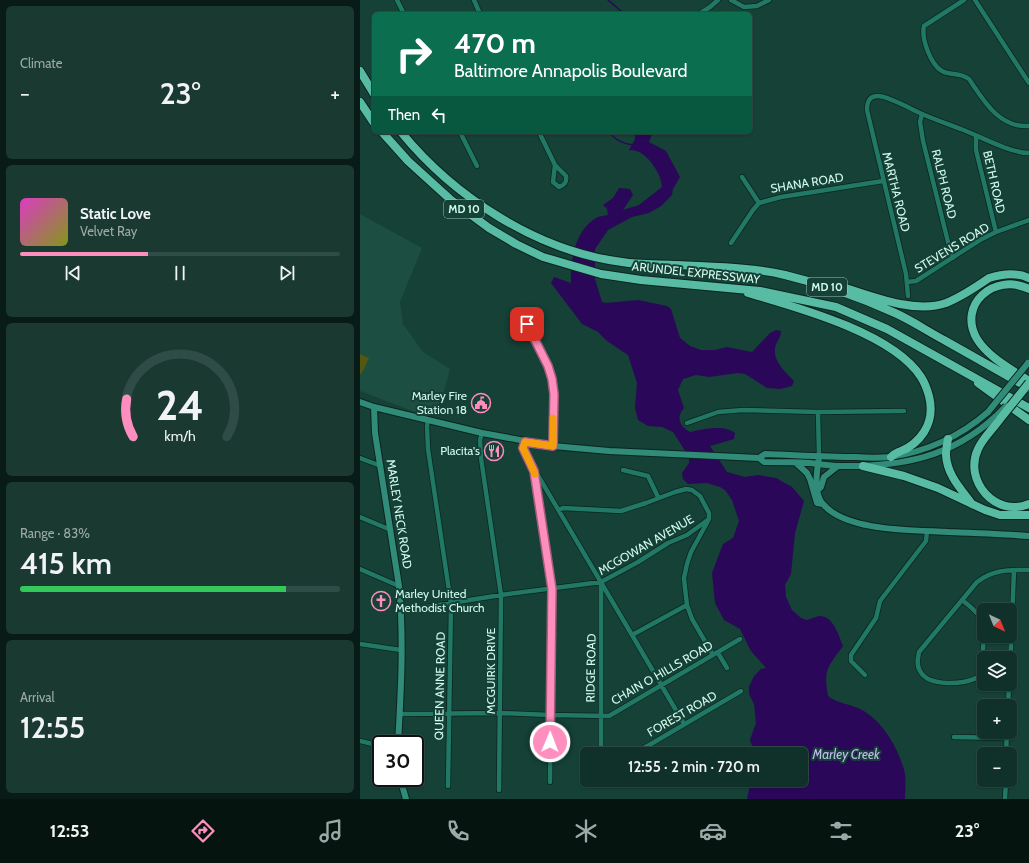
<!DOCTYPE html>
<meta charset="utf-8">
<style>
body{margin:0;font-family:Cabin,sans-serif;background:#193931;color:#f1f3f6;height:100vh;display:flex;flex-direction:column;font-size:15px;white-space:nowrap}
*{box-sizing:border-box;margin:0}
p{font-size:13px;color:#9ca9a8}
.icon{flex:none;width:22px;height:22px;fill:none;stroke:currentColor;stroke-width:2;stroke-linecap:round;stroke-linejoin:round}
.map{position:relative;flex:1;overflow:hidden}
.drawer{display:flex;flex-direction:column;gap:6px;padding:6px;background:#091b17;width:360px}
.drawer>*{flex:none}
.guide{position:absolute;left:12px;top:12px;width:380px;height:122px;border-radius:6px;box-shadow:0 1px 3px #0004,0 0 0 1px #304c46;background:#0b6e4f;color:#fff;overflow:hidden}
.needle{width:26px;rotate:137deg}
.controls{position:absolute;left:617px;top:603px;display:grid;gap:8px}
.controls a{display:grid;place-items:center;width:40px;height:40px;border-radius:6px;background:#103129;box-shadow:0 1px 3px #0004,0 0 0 1px #304c46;font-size:20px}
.speed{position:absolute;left:12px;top:735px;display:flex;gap:8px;font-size:20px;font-weight:700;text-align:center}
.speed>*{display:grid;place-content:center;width:52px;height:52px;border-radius:50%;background:#103129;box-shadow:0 1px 3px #0004,0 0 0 1px #304c46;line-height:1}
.speed .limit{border:2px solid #111;border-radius:6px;background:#fff;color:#111}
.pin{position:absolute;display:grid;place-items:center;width:34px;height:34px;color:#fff;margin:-17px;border-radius:8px;box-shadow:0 2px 6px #0006}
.me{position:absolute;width:44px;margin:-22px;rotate:1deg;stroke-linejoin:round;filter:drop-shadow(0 0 3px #0008)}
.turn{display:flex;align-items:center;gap:14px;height:84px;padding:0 16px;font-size:18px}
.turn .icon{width:52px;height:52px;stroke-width:2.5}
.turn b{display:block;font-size:28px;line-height:34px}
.then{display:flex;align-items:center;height:38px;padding:0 16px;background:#0003;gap:8px;font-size:15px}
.big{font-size:30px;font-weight:600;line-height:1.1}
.drawer .widget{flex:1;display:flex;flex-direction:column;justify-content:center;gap:6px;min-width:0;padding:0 14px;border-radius:6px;background:#193931}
.drawer .dial{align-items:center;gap:0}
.dial svg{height:104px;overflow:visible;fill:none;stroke:#304c46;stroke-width:7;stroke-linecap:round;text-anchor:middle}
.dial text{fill:#f1f3f6;stroke:none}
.song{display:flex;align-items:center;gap:12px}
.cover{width:48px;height:48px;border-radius:6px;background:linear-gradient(135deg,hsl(310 70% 55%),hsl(70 70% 35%))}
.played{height:4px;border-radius:2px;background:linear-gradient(90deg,#fe8ebd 40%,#304c46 40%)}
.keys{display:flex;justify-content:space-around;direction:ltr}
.heat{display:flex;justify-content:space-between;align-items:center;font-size:22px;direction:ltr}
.charge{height:6px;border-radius:3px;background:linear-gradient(90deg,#34c759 83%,#304c46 0)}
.trip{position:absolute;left:220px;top:747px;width:228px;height:40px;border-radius:6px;background:#103129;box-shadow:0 1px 3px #0004,0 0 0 1px #304c46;font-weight:600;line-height:40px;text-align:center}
.tabs{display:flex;height:64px;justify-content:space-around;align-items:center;background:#061410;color:#9ca9a8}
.tabs .icon{width:28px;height:28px}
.tabs .on{color:#fe8ebd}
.tabs b{font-size:18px;color:#f1f3f6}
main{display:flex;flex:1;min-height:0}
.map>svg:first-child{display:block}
</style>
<main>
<section class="drawer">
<div class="widget"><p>Climate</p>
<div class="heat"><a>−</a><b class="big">23°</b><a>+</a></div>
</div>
<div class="widget">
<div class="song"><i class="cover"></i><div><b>Static Love</b><p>Velvet Ray</p></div></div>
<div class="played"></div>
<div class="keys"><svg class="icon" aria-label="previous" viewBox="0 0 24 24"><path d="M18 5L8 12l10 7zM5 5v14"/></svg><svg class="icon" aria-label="pause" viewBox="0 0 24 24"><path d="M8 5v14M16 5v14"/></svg><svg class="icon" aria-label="next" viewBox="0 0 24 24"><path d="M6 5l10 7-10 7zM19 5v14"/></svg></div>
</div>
<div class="widget dial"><svg viewBox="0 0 100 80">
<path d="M14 69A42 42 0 1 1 86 69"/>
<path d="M14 69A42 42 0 0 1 9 40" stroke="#fe8ebd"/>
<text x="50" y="56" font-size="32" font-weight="700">24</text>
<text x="50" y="72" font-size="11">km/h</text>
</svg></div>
<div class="widget"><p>Range · 83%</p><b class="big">415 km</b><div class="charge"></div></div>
<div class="widget"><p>Arrival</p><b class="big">12:55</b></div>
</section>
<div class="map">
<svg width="669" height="799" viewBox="0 0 669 799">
<rect width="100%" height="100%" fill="#154137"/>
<!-- built -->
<path fill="#1c4e42" d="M0,214L62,248L40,302L43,324L63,352L90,369L79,409L60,414L0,391Z"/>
<!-- green -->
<path fill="#525811" d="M0,354L9,358L2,373L0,374Z"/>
<!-- water -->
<path fill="#2a0758" d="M277,132H293L289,142L306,151L320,177L313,189L312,195L301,206L289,213L272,217L248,230L235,249V279L242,302L246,303L278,300L307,306L311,309L320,338L330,346L341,350H355L367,347L392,352L410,333L416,330L421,331C421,339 415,343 415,349C413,361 426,373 434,381L432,386L420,389L407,388L385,374L378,373L349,377L336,375L323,379L318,390L324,408C316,417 319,426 330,432C342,429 365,424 375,433L374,439L350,446L367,472L385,477L398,475L416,478L432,487L444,501L435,533L431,574L425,585L426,597L432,610L441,618L447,620C451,619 455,617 459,616C473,615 479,636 483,646C468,667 463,669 468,696C478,704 491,704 502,710C523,721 540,751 545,774C546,782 545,791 545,799H387L391,780H441V754H395L390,740L396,723L394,704L389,694V687L394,676L401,669L406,668L391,651L380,629L364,620L355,603L352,573L363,544L373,538L379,521L372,500L365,490L360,487L347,483L328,484L323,479L322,473L329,463V457L313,432L302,427L288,426L278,420L275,408L277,383L268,355L247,341L238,332L222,324L191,283L194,277L211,283C210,261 215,230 236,218C239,216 244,216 248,215L247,209L243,205L253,198L259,188L270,189L273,195L263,210L279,205L302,187C301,175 292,160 281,153C278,151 273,150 269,150L275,139V133Z"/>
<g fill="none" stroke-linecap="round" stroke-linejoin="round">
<!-- stream -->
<path stroke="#2a0758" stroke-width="1.5" d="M248,0L261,11V14
M250,132C254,140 265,144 273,145"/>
<defs>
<path id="street" d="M37,0L44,14
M114,0L120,14
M371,0L384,7L397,6L409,0
M604,0L564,26C561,39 571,65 582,71C591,76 599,72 609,79C624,101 639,128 669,126
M615,0L669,83
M339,14L350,7L358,0
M562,114L560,122L563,141L590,250L593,258
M100,132L117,166
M179,132L195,165L206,176C207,182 205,185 199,187L193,182L195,165
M616,136V150L636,232
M382,177L399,203
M371,243L393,210L399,203L421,197L523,181
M547,282L556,281L620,240L636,232L669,220
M548,296L546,274L507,110C507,102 509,96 518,96C528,96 551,109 560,113C575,120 591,125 606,131C623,138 651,153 669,153
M162,314C172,333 187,359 191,379C196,398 193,426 193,446
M458,412L459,457
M68,420L67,426L68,449L91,604L88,786
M327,423L358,412L383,410L458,412L544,411
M122,433L120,440L121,458L141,595L139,790
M165,442L163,448L175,471L192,589L190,782
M0,458L21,466
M263,470L288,476L298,497
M176,472L272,635L324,724
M199,510L203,508L261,511L286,503L315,492L326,489L332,490L340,496L349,513V519L331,552L327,564L324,578L325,588L327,605L332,619L353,655
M0,517L31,530
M0,569L39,586
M602,600C616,611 622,615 624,634
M41,611L141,595L241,582L278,562L308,543L327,535L349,519
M624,634L622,665L618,677C605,685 568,687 560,671C556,665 558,658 559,652L617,582C633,569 650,570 669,570
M272,635L327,605
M0,644L41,650
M358,653L367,668
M650,670L654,570
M505,675L491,661V655L516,618L520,601L566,541L567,531
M648,706L649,684
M40,714L140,713L191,715L249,716L380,639
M594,737L647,738
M0,741L21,746
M285,747L290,754
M241,754V584
M274,754L381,691
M646,754L647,732
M227,781L228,780
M645,799L646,780"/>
<path id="secondary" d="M0,402L14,407L122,433L193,446L249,451L399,458L405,454C435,455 466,457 496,457C508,458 519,458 530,457C566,452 601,436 628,412
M14,407L15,433L39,586C44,638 41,692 38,744
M459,457C457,470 453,493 463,504C486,532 556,530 589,532C616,533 642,534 669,536
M399,458L404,462C419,462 434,462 450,463C460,464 470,466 480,466C540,467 591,458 636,416
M436,463L447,473L450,479L457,503L463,504
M458,490L461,487L464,477L478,466
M40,778L46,799"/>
<path id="highway" d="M0,71L14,94
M0,102L14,123
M22,132L48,161L91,200L129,228L156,244L183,257L241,274L281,280L400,291L476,307L527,329L669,408
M41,132C94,197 177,251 262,262C280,265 299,264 318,265C353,267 391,267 425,275C462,284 500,297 535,313C551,320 567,331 584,340C612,356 641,372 669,388
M470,283C504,293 552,315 586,303C601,297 616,287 629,278C642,274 656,272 669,278
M669,289C634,272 597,305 617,339C628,357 651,369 669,381
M388,293C436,307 533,333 561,377C565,383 567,389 569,396C572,408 571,421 564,432C559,440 550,448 541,451C537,453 535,453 531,457
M618,383L669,420
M640,419C633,429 623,438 618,449C603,481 636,518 669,504
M588,439C587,444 586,450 586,455C587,475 601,489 612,504
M503,466L544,476L578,488L625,510L640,515H669"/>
</defs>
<!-- street casing -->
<use href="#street" stroke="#0b251f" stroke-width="6"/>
<!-- secondary casing -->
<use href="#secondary" stroke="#0b251f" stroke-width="8"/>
<!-- highway casing -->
<use href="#highway" stroke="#0b251f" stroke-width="10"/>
<!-- street -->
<use href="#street" stroke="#207865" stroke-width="4.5"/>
<!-- secondary -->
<use href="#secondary" stroke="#308c78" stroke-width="6"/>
<!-- highway -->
<use href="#highway" stroke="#57bca3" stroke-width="8"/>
<defs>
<path id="secondary-bridge" d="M628,412L668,363
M636,416L646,406"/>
<path id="highway-bridge" d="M640,419L669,383"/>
</defs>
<!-- secondary-bridge casing -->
<use href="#secondary-bridge" stroke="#0b251f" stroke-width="8" stroke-linecap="butt"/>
<!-- highway-bridge casing -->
<use href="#highway-bridge" stroke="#0b251f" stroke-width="10" stroke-linecap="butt"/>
<!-- secondary-bridge -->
<use href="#secondary-bridge" stroke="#308c78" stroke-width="6"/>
<!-- highway-bridge -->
<use href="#highway-bridge" stroke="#57bca3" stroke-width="8"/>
</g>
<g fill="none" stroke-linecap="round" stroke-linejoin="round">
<defs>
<path id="route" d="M167,324L188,366L192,379L194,394L193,446L165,442L163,448L174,471L192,589L190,742"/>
</defs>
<!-- route casing -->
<use href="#route" stroke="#a55c7b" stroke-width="10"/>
<!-- route -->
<use href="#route" stroke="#fe8ebd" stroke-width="7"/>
<!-- slow -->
<path stroke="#f59e0b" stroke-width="7" d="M175,474L163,448L165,442L193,446V418"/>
</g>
<!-- icons -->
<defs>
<symbol id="civic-ring" viewBox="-11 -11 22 22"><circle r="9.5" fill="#154137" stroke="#fe8ebd" stroke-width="1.5"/><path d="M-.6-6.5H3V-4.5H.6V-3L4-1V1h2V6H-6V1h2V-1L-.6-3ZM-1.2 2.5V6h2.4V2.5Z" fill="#fe8ebd"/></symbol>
<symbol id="restaurant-ring" viewBox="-11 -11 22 22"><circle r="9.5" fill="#154137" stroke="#fe8ebd" stroke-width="1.5"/><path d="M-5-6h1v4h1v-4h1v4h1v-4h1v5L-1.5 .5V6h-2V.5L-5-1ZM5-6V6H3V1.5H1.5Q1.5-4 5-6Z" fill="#fe8ebd"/></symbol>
<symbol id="church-ring" viewBox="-11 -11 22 22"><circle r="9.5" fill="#154137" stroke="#fe8ebd" stroke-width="1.5"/><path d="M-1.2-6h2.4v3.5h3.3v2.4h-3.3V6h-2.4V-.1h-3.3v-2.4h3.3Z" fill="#fe8ebd"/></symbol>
</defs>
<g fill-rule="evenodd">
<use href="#civic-ring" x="110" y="392" width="22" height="22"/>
<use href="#restaurant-ring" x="123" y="440" width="22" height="22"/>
<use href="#church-ring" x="10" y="590" width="22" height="22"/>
</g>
<g text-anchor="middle" stroke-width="4" stroke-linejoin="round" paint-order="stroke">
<!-- shield labels -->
<g fill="#154137" stroke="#99c2b6" stroke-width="1">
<rect x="84" y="200" width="40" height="18" rx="3"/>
<rect x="447" y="278" width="40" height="18" rx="3"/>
</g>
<g font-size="11" font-weight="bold" fill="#d2faed">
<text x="104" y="213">MD 10</text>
<text x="467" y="291">MD 10</text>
</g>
<!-- street labels -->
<g font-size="12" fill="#d2faed" stroke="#154137">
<text transform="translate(634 182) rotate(77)" y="4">BETH ROAD</text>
<text transform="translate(447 183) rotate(-9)" y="4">SHANA ROAD</text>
<text transform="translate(584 184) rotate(76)" y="4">RALPH ROAD</text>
<text transform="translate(536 192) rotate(76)" y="4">MARTHA ROAD</text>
<text transform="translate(592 248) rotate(-31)" y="4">STEVENS ROAD</text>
<text transform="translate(336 273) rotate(6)" y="4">ARUNDEL EXPRESSWAY</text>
<text transform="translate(39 514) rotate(81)" y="4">MARLEY NECK ROAD</text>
<text transform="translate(286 545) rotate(-30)" y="4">MCGOWAN AVENUE</text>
<text transform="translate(231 668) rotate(-89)" y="4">RIDGE ROAD</text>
<text transform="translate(131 671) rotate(-90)" y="4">MCGUIRK DRIVE</text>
<text transform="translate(302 673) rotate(-30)" y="4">CHAIN O HILLS ROAD</text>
<text transform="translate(80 686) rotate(-89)" y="4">QUEEN ANNE ROAD</text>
<text transform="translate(322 714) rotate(-30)" y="4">FOREST ROAD</text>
</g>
<!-- poi labels -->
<g font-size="12" fill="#d2faed" stroke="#154137" text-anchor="end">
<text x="107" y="400">Marley Fire<tspan x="107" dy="14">Station 18</tspan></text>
<text x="120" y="455">Placita's</text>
<text x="35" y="598" text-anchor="start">Marley United<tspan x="35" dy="14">Methodist Church</tspan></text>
</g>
<!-- water labels -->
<g font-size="13" font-style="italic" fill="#c6bbf1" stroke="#154137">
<text x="486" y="759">Marley Creek</text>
</g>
</g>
</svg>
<div class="controls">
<a><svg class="needle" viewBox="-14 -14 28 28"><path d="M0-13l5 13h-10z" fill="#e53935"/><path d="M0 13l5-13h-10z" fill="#9ca9a8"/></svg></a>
<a><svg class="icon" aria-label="layers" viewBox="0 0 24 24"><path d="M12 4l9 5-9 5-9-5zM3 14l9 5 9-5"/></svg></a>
<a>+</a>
<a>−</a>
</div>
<div class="speed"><div class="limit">30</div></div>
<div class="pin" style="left:167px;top:324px;background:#d93025"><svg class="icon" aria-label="arrive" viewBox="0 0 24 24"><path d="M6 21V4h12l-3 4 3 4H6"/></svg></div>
<svg class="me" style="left:190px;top:742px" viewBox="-20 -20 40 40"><circle r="17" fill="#fe8ebd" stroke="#fff" stroke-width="3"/><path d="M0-11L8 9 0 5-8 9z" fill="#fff"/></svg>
<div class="trip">12:55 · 2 min · 720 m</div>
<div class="guide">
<div class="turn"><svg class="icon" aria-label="right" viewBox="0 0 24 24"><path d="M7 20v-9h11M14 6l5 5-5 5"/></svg><div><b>470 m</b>Baltimore Annapolis Boulevard</div></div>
<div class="then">Then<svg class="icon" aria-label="left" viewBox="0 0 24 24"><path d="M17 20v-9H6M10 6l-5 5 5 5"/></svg></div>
</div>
</div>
</main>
<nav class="tabs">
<b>12:53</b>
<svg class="icon on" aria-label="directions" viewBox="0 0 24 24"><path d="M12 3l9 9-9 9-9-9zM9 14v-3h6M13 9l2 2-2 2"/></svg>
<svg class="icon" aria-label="music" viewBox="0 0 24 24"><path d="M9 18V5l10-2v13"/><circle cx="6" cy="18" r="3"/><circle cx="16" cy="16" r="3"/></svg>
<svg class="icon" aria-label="phone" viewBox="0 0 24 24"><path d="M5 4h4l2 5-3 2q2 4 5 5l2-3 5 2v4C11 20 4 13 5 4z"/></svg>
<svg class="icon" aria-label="climate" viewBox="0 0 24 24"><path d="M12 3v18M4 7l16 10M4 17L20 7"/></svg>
<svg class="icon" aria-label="car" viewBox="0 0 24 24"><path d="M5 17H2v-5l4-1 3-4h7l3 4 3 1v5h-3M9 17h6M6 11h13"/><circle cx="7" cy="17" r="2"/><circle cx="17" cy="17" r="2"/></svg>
<svg class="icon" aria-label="filters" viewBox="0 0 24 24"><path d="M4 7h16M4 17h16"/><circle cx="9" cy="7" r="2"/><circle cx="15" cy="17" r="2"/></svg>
<b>23°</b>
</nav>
